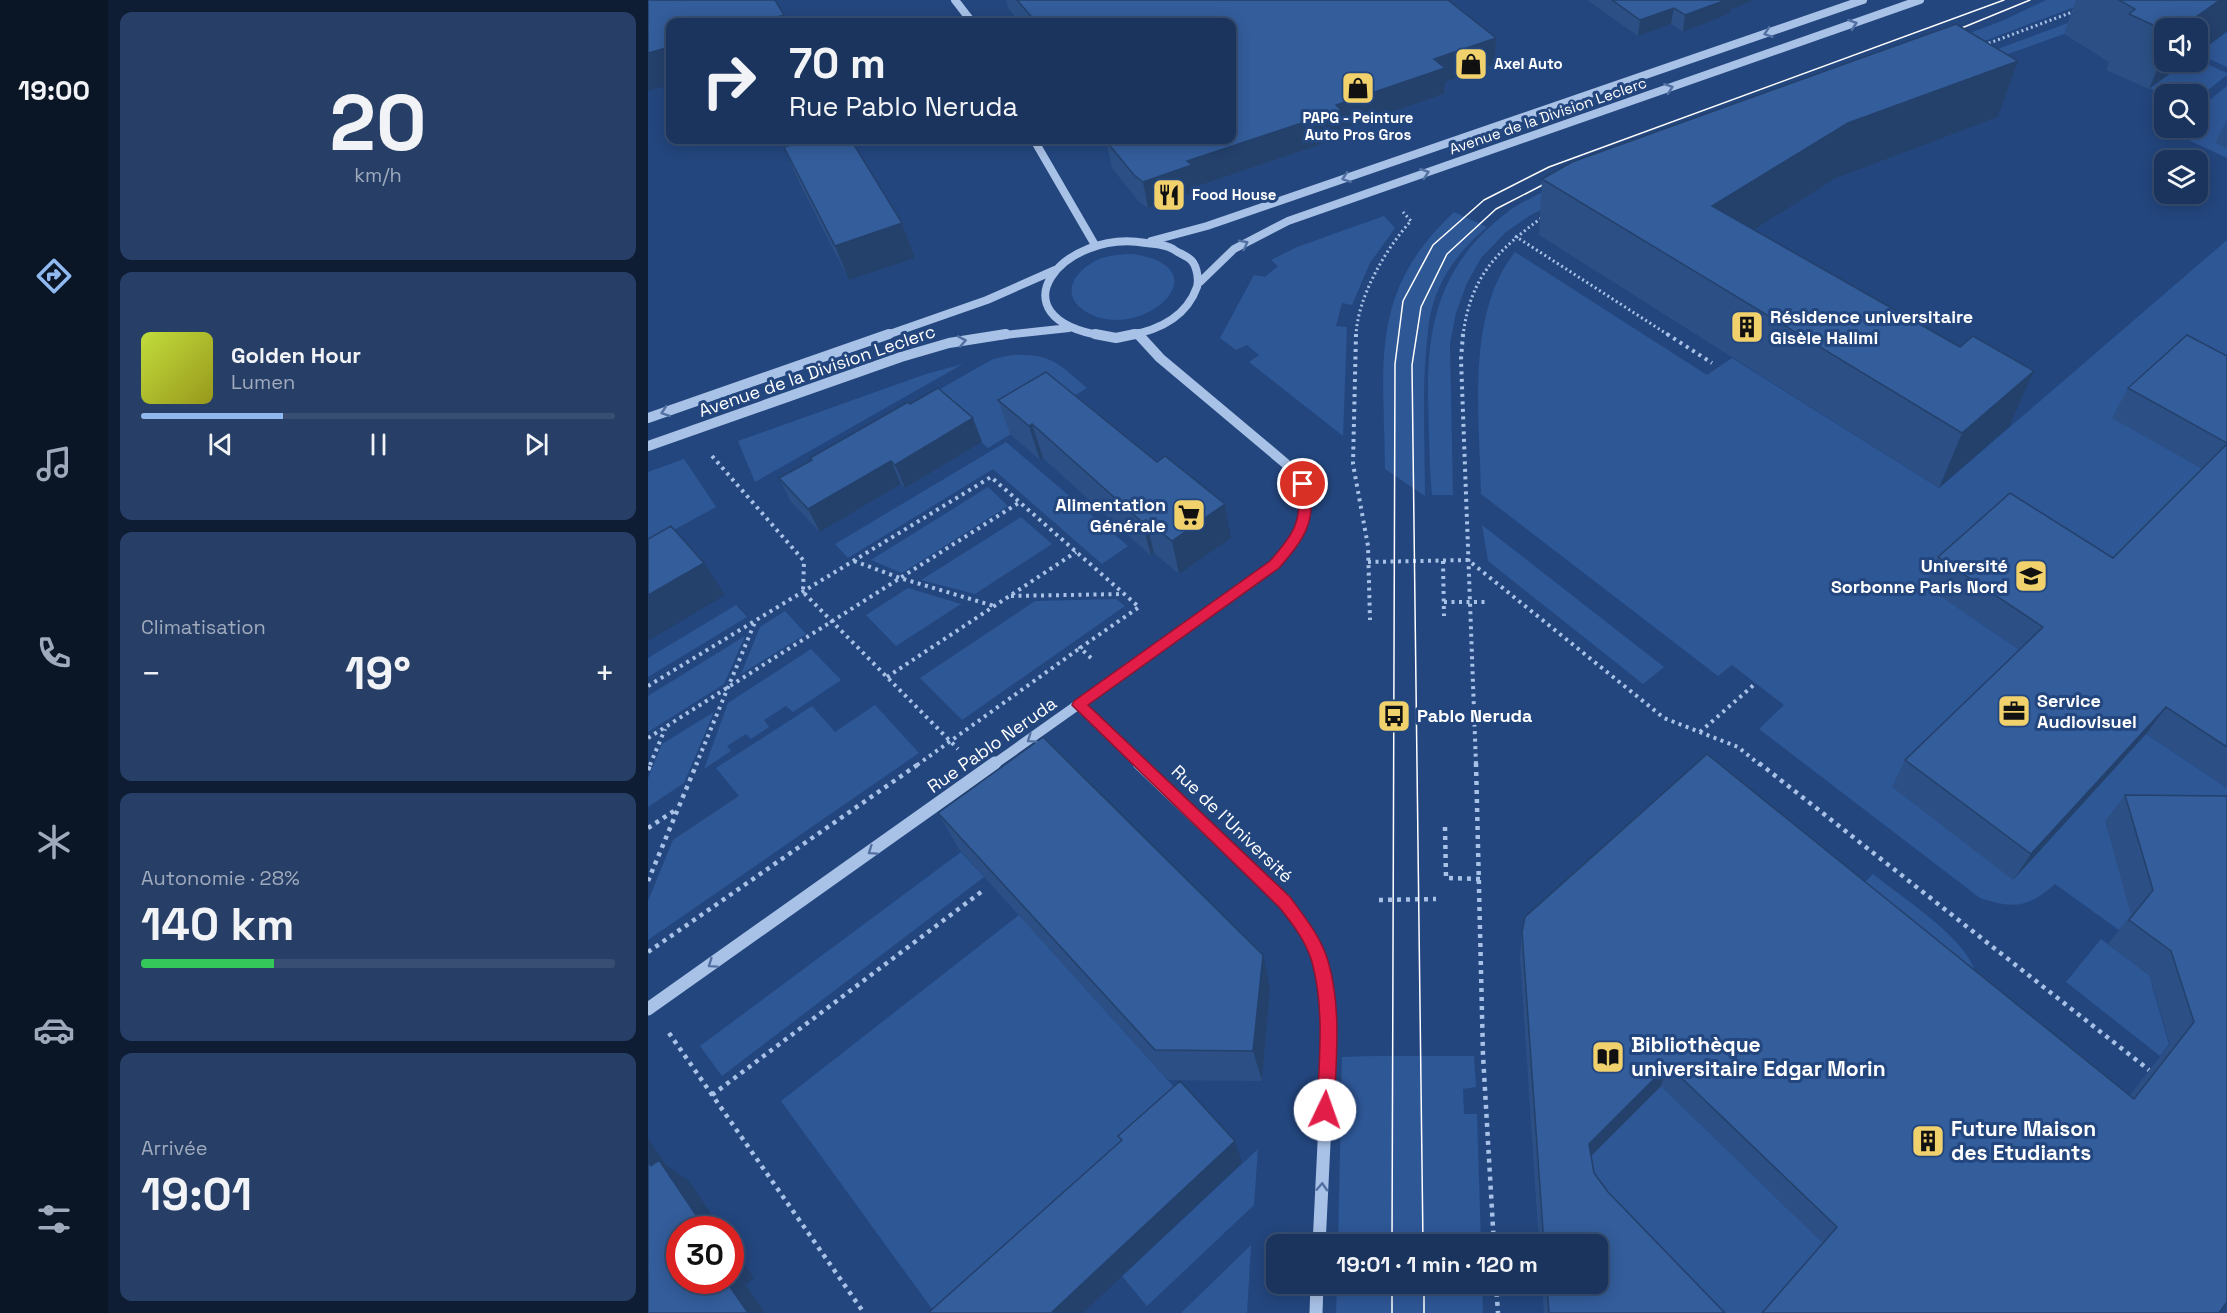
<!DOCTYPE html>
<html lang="fr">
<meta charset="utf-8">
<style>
body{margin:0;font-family:"Space Grotesk",sans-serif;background:#273f67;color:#f1f3f6;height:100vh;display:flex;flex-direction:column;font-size:22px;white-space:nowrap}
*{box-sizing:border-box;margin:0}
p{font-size:20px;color:#9faabc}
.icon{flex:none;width:33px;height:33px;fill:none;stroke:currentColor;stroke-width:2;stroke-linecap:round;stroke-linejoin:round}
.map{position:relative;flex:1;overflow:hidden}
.details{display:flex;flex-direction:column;gap:12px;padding:12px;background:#0e1d34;width:540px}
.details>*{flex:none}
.top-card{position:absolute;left:18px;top:18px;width:570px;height:126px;border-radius:12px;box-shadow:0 3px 15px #0003,0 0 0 2px #384f73;background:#1a345e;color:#f1f3f6;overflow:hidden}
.fabs{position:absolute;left:1506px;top:18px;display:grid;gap:12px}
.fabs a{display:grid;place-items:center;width:54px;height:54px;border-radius:12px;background:#1a345e;box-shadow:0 3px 15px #0003,0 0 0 2px #384f73;font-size:30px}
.speed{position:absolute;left:18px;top:1216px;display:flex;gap:12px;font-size:30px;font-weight:700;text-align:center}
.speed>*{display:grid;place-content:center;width:78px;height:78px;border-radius:50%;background:#1a345e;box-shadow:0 3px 15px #0003,0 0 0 2px #384f73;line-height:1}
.speed .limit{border:9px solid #d22;background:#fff;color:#111}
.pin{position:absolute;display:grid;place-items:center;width:51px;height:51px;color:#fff;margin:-26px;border:3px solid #fff;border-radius:50%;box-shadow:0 2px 6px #0007}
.me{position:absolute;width:66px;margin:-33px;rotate:3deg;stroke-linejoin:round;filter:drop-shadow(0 0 4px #0008)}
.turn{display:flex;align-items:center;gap:21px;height:126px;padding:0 24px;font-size:27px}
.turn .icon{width:78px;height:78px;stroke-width:2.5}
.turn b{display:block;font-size:42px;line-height:51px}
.big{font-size:45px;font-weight:700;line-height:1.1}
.details .card{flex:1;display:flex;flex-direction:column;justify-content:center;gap:9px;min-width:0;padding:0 21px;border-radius:12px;background:#273f67}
.details .dial{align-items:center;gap:0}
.dial b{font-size:78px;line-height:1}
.song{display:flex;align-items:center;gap:18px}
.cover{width:72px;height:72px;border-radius:9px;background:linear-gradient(135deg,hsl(70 70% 55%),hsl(60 70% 35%))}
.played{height:6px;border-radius:3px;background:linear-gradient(90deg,#90b9f0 30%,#384f73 30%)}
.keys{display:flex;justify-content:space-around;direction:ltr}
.heat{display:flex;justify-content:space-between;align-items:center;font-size:33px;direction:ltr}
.charge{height:9px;border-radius:4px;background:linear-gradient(90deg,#34c759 28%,#384f73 0)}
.trip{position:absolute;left:618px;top:1234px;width:342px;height:60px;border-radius:12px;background:#1a345e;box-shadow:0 3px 15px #0003,0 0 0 2px #384f73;font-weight:700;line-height:60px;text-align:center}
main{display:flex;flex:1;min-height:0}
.tab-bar{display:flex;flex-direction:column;width:108px;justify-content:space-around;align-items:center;background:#0a1526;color:#9faabc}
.tab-bar .icon{width:42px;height:42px}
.tab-bar .active{color:#90b9f0}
.tab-bar b{font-size:27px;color:#f1f3f6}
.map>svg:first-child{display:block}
</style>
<main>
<nav class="tab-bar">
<b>19:00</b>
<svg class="icon active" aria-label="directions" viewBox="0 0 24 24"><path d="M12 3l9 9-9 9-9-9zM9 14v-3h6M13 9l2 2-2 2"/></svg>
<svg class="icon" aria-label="music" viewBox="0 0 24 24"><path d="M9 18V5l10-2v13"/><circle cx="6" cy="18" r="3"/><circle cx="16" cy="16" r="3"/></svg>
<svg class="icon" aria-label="phone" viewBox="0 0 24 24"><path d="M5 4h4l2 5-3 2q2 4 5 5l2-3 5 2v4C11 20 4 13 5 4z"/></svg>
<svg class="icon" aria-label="climate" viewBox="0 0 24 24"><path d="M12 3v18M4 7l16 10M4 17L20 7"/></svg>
<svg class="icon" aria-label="car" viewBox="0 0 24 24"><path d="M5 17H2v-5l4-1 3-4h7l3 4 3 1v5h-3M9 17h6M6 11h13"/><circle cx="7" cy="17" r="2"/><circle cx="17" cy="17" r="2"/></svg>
<svg class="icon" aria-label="filters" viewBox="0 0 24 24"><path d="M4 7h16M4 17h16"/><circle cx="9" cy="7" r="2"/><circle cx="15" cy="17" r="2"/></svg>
</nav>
<section class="details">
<div class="card dial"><b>20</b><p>km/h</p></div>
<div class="card">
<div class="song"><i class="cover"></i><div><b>Golden Hour</b><p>Lumen</p></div></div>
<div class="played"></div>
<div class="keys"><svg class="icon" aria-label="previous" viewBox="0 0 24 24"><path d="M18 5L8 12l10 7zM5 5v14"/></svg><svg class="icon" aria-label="pause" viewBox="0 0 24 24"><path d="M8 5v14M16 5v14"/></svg><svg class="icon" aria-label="next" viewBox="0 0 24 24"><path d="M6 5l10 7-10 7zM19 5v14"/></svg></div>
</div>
<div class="card"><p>Climatisation</p>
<div class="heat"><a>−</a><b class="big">19°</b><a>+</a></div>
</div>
<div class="card"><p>Autonomie · 28%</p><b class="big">140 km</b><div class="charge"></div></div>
<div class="card"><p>Arrivée</p><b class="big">19:01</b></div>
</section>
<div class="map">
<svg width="1579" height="1313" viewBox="0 0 1579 1313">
<rect width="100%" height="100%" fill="#23467e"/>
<!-- green -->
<path fill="#2e5796" d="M1398,0H1445L904,204L881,216L858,232L833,258L819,283L808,313L802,344L805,495H784C781,462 781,428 780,395C779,319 795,263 857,214C869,204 886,197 900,189L1354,21Z
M1439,16L1416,34L1346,59L1339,53Z
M1579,32V67L1550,54V53Z
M1550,60L1579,73V75L1550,98V94L1516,95L1501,88L1538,62Z
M1579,86V158L1521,131L1526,128H1550V109Z
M806,212L839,227C815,247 796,271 786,301C780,318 780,335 778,352C774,399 777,448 777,496L737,469C736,361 720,293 806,212Z
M736,216L747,228L722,263L704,305L694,303L688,326L699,327L695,436L601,362L611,355L599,345L588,350L572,338L606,275L617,277L630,266L623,260L649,247Z
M1579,240V396L1561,473L1448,587L1278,586L1579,788V840L1487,911L1471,930L1407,884C1380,908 1365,909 1332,898L1111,729L1136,705L1084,665L1070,676L833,494C832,419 817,315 867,252L1059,375L1084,358L1291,488Z
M485,254C576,268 496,341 442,314C411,298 423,273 449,260C460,255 473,254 485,254Z
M364,355C403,353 411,364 439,388L340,448L296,408L178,454L345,359Z
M315,364L107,482L90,441L278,374Z
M358,442L480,546L454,564L345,469L200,558L187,544Z
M36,459L68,507L0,544V472Z
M340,487L360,506L254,573L223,560Z
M373,517L404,544L327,594L273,580Z
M834,525L1016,667L995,684L840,561Z
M260,588L313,604L248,646L218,615Z
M468,599L477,606L314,720L272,678L387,601Z
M88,605L99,617L0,677V658Z
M137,611L158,634L93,674L112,627Z
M97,636L76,684L0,732V696Z
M163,649L193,680L145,712L138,706L116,720L121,727L103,739L98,734L79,746L83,751L56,769L80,703Z
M227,705L271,753L0,940V901L25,840L91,796L68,768L164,706L187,732Z
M66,712L36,783L0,807V778L14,744Z
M313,852L336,877L74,1076L52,1046Z
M1225,874C1254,898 1326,942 1329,980L1209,890Z
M371,915L545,1108L287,1313L133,1101Z
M1453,939L1509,981L1504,986L1521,1044L1512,1056L1418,982Z
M727,1056H826L828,1087L815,1089L816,1114H829L833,1245H690L694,1057Z
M1013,1086L1175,1243L1114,1313H1053L954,1209L940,1158Z
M610,1149L606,1205L499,1306L474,1276Z
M603,1245L599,1313H533Z
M689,1284H834L835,1313H688Z"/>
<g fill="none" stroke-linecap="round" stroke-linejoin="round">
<!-- path-far2 -->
<path stroke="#a8c1e6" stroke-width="3" stroke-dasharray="2 3" stroke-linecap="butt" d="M1336,45L1427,11
M867,236L1022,336
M708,336C709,298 738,248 763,221L755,212
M815,336C822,276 850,250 896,216"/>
<!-- path-far1 -->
<path stroke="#a8c1e6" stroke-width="4" stroke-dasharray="3 4.5" stroke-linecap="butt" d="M708,334L705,464L720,546L722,620
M815,334L813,359L828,765
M1019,334L1064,363
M64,456L156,561L155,592L310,749
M206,561L252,578L346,606
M795,561L796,616
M720,562L820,560L1016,718L1090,747L1112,765
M363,596L475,594
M796,602H837
M239,677L428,552
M0,686L343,477L491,607L432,648L443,658
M1052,732L1108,683
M0,738L372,502
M2,765L17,729
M48,765L107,622
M269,765L432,648"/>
<!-- path -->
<path stroke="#a8c1e6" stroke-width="4.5" stroke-dasharray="4 5" stroke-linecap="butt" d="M828,763L835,1055L846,1245
M1111,763L1501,1070
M0,770L3,763
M797,827L798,878L832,879
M0,828L29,809
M0,881L49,763
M731,900L788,899
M0,952L272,763
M21,1033L216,1313
M64,1095L337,889
M848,1284L850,1313"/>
<!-- minor-far2 -->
<path stroke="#a8c1e6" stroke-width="8" d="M307,0L324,22
M386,140L447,245
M503,241L559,226L1215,0
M552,282L586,249L640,221L1272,0
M490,334L492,336
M236,336L339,300L407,270
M348,336L421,328
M456,336C342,318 415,228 498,243C507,244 517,244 525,249C530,253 540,256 544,261C549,267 551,280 549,287C538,318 509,331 478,336"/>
<!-- minor-far1 -->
<path stroke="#a8c1e6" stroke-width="10" d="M447,334L468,338L487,334
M0,418L241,334
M0,446L253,357L301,343L358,334
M431,705L493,765
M345,765L627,565L646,542L656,521L659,501L655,484L637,463L512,358L490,334"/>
<!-- minor -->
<path stroke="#a8c1e6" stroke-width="13" d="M491,763L636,902L655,927L672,960L677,991L681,1042L671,1245
M0,1009L347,763
M668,1313L669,1284"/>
<!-- tram -->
<path stroke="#fff" stroke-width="1.5" d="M1299,34L1382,0
M744,1245L747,364L755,301L785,245L836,200L901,167L1356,0
M775,1245L764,365L773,307L799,254L848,209L908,178
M744,1284V1313
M776,1284V1313"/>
</g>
<!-- wall -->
<path fill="#2c5085" d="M358,0H800L848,38L847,64L797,82L796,94L694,129L695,137L547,187L548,192L500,208L491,202L464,168L458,141L584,140V22H372L360,8Z
M939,0H1107L1083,9V13L1035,32L1023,24L990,36Z
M1428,0H1579V32L1550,28H1516V62L1501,89L1458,70L1461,62L1416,34Z
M1370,61L1350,117L1186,179L1106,230L1312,347L1386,371L1361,427L1291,488L891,235L894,179Z
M1579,119V148L1567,143Z
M136,147L254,223L267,258L201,280L151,182Z
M1579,356V788L1498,734L1365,880L1244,787L1257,760L1371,650L1277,586L1290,557L1465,558L1554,469L1464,418L1480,388Z
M350,400L583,538L531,574L506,553L503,556L395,458L392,460L362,434Z
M262,404L334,442L257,488L253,484L172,532L143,502L131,478L163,460L162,458Z
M1477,795L1579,796V1302L1175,1243L1013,1086L943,1156L946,1173L960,1192L1077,1313H896L894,1284H950V1245H891L872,956L874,932L1482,1095L1522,1044L1501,975L1460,944L1483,915L1457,821Z
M290,813L622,988L614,1081L520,1080L311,849Z"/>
<!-- shaded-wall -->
<path fill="#24416c" d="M1078,0H1107L1083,9V13L1035,32L1037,15Z
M1572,0H1579V31L1550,53V28H1532Z
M1026,8L1023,24L990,36L992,20Z
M136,15L139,22H110Z
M848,38L847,64L797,82L796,94L694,129L695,137L547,187L548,192L500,208L495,182L539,161L688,105L786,59Z
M22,47V85L0,91V53Z
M1516,53V62H1538L1501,89Z
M1370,61L1350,117L1186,179L1054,263L1064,206L1200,123Z
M254,223L267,258L201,280L187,246Z
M1386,371L1361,427L1291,488L1314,433Z
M325,418L334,442L257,488L247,465Z
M384,424L395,458L392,460L381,426Z
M243,461L253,484L172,532L160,509Z
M577,504L583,538L531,574L524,541Z
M498,520L506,553L503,556L494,522Z
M56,563L77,595L0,641V595Z
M1518,707L1498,734L1365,880L1383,854Z
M615,955L622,988L614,1081L605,1051Z
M1020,1065L1013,1086L936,1163L941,1144Z
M0,1138L18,1165L41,1181L74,1230H58L3,1166L0,1162Z
M587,1141L594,1163L435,1313H403Z
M82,1243L106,1278L98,1285L117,1313H100L78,1281H82Z"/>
<!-- building -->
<path fill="#335d9b" stroke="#24416c" stroke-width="1.5" d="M0,0H127L136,15L110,22H22V47L0,53Z
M369,0H800L848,38L786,59L797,68L688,105L693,110L539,161L544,165L495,182L486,175L458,141L464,140H584V22H388Z
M964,0H1078L1037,15L1026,8L992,20Z
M1471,0H1572L1532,28H1516V30L1481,14L1487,9Z
M1308,24L1370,61L1200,123L1064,206L1312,347L1325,336L1386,371L1314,433L894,179L924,162Z
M163,140H203L254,223L187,246L136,147Z
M1539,335L1579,356V443L1480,388Z
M398,372L509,462L517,456L577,504L524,541L498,520L494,522L384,424L381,426L350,400Z
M290,388L325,418L247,465L243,461L160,509L131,478L164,460L162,458L260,402L262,404Z
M1579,444V747L1518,707L1383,854L1257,760L1395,627L1290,557L1362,493L1465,558Z
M23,526L56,563L0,595V539Z
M395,737L615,955L605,1051L507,1050L290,813Z
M1059,754L1486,1099L1546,1022L1523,951L1481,920L1505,890L1477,795L1579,796V1302L1571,1313H1114L1189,1227L1020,1065L941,1144L946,1173L960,1192L1077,1313H901L899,1284H950V1245H896L874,932L877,917Z
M532,1081L587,1141L403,1313H280L474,1140L470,1136Z
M11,1160L58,1230H32V1281H78L100,1313H0V1162L3,1166Z"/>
<!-- one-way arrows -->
<defs><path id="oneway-chevron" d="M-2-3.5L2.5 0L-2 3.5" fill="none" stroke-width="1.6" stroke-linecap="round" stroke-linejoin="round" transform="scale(1.5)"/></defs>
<g stroke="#5271a2">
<use href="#oneway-chevron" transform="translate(1205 24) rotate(-19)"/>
<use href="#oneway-chevron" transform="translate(1120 33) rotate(161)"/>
<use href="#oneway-chevron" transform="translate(1021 88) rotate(-19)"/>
<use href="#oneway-chevron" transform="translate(777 173) rotate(-19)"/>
<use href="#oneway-chevron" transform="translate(698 178) rotate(161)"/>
<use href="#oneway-chevron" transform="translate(596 244) rotate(-27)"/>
<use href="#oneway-chevron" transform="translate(314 341) rotate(-10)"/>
<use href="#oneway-chevron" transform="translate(17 412) rotate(161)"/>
<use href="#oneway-chevron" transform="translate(383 739) rotate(145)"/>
<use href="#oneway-chevron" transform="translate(224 851) rotate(145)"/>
<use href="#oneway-chevron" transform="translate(64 964) rotate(145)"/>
<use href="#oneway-chevron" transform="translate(674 1187) rotate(-87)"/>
</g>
<!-- route -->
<path fill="#e11d48" stroke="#92132f" stroke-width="1.5" d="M655,479L661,484C669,522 655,541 631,568L440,705L642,897C656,916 673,937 680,961C694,1008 688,1061 686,1110L683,1116L677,1118L671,1116L669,1110C671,1062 677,1009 664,962C658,941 644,923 631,907L424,705L426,701L622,561C645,535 656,520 649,484Z"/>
<!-- icons -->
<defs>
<symbol id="shop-square" viewBox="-11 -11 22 22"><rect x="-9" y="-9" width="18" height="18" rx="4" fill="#f1d16c" stroke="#23467e"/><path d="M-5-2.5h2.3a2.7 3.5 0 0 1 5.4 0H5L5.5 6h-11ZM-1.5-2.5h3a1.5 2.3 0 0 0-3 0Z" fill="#111"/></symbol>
<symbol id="restaurant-square" viewBox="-11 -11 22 22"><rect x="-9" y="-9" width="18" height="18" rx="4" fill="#f1d16c" stroke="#23467e"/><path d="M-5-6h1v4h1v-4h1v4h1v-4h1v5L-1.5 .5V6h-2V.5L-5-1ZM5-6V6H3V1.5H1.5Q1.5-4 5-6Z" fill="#111"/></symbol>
<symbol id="building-square" viewBox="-11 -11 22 22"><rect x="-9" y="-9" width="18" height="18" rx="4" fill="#f1d16c" stroke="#23467e"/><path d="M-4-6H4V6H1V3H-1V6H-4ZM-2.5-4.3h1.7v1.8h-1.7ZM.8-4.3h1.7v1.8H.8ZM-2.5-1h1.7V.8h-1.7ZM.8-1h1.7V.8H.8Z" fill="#111"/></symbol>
<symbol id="supermarket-square" viewBox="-11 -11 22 22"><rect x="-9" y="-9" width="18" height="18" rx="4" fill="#f1d16c" stroke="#23467e"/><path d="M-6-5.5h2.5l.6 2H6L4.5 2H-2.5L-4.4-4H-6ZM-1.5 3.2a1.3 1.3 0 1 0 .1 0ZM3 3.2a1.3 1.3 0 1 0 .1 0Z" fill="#111"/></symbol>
<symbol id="university-square" viewBox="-11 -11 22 22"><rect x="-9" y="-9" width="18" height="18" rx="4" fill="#f1d16c" stroke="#23467e"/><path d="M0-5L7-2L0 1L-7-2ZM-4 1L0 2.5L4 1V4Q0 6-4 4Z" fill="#111"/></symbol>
<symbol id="office-square" viewBox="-11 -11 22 22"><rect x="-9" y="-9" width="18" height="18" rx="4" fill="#f1d16c" stroke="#23467e"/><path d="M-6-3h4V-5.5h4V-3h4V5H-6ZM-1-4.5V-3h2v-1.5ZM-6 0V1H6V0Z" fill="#111"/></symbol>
<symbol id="bus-square" viewBox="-11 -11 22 22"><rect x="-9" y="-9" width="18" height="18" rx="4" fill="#f1d16c" stroke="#23467e"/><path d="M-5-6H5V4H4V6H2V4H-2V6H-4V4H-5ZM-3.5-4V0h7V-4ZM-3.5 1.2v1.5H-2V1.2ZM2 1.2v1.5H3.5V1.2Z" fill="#111"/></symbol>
<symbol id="library-square" viewBox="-11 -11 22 22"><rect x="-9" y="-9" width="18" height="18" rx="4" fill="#f1d16c" stroke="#23467e"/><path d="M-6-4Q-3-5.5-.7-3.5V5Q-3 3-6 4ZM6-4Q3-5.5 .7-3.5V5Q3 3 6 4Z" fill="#111"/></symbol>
</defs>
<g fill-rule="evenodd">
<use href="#shop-square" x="804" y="45" width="38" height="38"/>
<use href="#shop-square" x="691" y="69" width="38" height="38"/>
<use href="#restaurant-square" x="502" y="176" width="38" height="38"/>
<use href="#building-square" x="1080" y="308" width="38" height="38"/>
<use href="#supermarket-square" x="522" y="496" width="38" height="38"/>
<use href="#university-square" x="1364" y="557" width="38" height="38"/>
<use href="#office-square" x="1347" y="692" width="38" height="38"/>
<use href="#bus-square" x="727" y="697" width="38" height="38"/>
<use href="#library-square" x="941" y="1038" width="38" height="38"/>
<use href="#building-square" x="1261" y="1122" width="38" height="38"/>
</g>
<g text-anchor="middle" stroke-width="6" stroke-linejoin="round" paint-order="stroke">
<!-- far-poi labels -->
<g font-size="15" font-weight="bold" fill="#fff" stroke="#23467e" text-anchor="start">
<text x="846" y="69">Axel Auto</text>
<text x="710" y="123" text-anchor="middle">PAPG - Peinture<tspan x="710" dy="17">Auto Pros Gros</tspan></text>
<text x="544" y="200">Food House</text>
</g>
<!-- far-street labels -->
<g font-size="15" fill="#fff" stroke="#23467e">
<text transform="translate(900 116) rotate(-19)" y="5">Avenue de la Division Leclerc</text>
</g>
<!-- poi labels -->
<g font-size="18" font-weight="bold" fill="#fff" stroke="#23467e" text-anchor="start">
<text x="1122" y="323">Résidence universitaire<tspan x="1122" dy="21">Gisèle Halimi</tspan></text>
<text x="518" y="511" text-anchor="end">Alimentation<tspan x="518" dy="21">Générale</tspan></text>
<text x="1360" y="572" text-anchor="end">Université<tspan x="1360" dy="21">Sorbonne Paris Nord</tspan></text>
<text x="1389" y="707">Service<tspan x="1389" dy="21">Audiovisuel</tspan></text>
<text x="769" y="722">Pablo Neruda</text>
</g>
<!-- street labels -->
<g font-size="18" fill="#fff" stroke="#23467e">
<text transform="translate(169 371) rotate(-19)" y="6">Avenue de la Division Leclerc</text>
<text transform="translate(344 745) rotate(-35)" y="6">Rue Pablo Neruda</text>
<text transform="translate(584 824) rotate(44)" y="6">Rue de l'Université</text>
</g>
<!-- near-poi labels -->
<g font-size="21" font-weight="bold" fill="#fff" stroke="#23467e" text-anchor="start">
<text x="983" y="1052">Bibliothèque<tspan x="983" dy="24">universitaire Edgar Morin</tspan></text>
<text x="1303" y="1136">Future Maison<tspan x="1303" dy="24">des Etudiants</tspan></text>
</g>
</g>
</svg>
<div class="fabs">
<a><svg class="icon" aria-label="sound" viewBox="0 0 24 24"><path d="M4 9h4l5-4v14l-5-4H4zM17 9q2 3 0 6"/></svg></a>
<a><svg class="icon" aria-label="search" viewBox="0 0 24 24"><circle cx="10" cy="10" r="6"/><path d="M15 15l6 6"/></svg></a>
<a><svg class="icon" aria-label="layers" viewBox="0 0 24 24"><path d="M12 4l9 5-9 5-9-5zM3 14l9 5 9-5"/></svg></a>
</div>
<div class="speed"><div class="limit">30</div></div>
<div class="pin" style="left:655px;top:484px;background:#d93025"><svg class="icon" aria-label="arrive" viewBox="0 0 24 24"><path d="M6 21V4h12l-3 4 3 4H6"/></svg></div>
<svg class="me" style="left:677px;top:1110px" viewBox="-20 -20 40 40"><circle r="19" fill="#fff"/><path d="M0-13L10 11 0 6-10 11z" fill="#e11d48"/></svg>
<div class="trip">19:01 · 1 min · 120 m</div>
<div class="top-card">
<div class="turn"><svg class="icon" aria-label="right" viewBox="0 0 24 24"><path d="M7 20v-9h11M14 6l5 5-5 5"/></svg><div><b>70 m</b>Rue Pablo Neruda</div></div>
</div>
</div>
</main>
